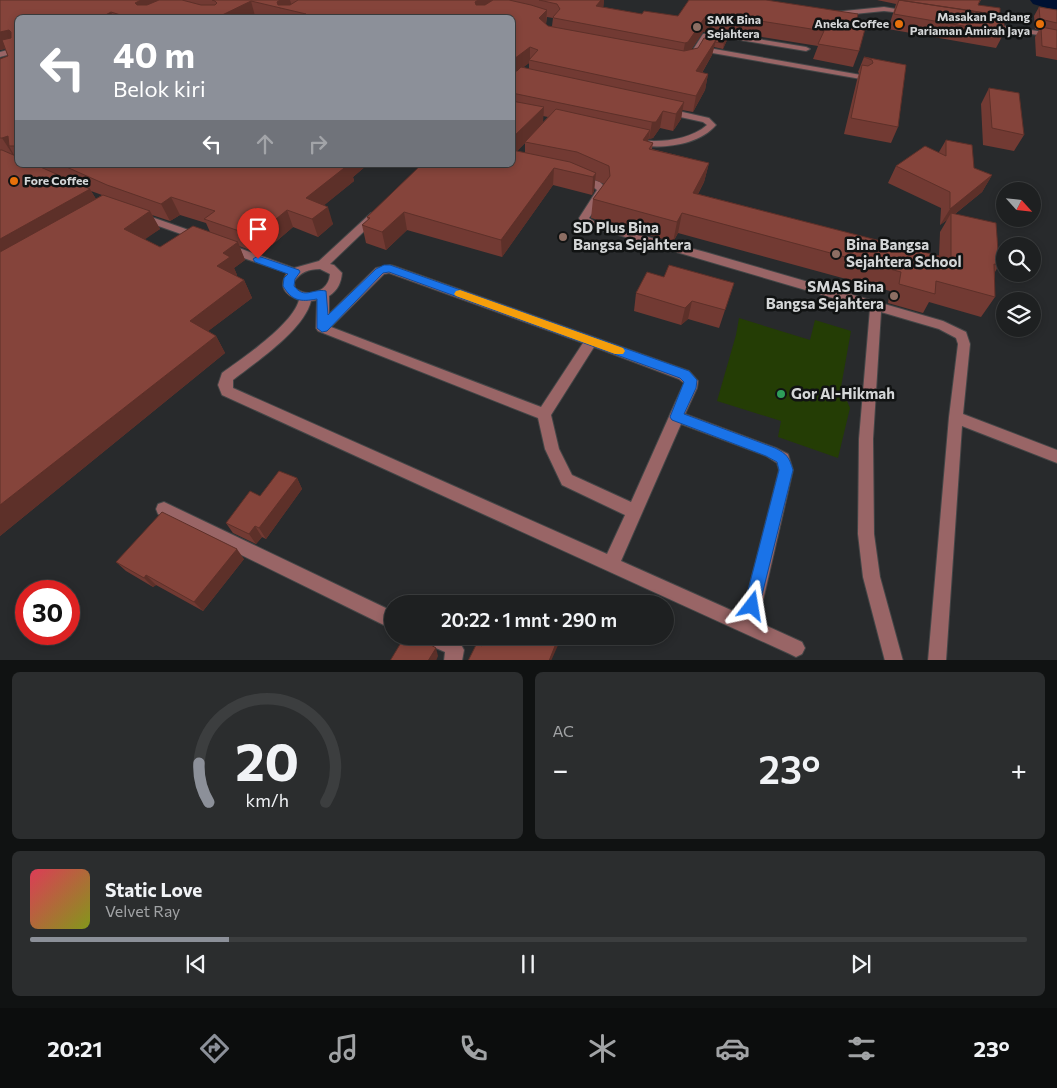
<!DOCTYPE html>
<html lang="id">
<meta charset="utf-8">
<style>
body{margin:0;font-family:Commissioner,sans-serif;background:#2b2d2e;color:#f1f3f6;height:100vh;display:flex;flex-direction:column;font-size:19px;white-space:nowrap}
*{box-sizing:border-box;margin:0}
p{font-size:16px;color:#a1a3a5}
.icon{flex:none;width:28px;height:28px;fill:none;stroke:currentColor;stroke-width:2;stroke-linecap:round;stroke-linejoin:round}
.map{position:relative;height:660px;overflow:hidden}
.details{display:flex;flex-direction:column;gap:12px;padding:12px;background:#101212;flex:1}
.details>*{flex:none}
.guide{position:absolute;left:15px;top:15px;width:500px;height:152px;border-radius:8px;box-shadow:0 2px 8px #0003,0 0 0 1px #3c3e3f;background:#8c9099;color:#fff;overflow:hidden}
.needle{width:32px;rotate:117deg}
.tools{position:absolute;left:996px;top:182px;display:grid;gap:10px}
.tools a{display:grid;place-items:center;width:45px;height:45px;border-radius:50%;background:#1e2021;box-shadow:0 2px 8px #0003,0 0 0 1px #3c3e3f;font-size:25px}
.speed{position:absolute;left:15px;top:580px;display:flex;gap:10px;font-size:25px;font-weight:700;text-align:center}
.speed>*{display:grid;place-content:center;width:65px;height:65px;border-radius:50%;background:#1e2021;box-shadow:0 2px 8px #0003,0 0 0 1px #3c3e3f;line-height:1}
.speed .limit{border:8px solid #d22;background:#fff;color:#111}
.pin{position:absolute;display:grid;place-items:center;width:42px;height:42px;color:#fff;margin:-51px -21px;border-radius:50% 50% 50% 0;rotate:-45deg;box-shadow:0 0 5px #0007}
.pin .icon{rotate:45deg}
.me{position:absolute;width:55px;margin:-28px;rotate:14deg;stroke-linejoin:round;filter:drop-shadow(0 0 4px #0008)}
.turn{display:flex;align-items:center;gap:18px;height:105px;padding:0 15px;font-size:22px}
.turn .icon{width:65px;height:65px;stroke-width:2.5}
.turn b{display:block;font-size:35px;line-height:42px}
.lanes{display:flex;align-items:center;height:48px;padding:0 15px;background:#0003;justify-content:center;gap:25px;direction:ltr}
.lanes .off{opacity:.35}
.big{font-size:38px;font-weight:600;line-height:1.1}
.details .card{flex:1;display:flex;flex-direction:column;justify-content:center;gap:8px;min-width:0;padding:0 18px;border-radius:8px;background:#2b2d2e}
.details .dial{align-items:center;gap:0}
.dial svg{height:130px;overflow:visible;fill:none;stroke:#3c3e3f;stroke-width:7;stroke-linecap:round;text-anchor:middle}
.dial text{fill:#f1f3f6;stroke:none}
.song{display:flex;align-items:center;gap:15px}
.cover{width:60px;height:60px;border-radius:8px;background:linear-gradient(135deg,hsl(350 70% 55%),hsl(70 70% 35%))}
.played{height:5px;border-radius:2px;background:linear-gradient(90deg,#8c9099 20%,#3c3e3f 20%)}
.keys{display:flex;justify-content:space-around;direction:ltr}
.heat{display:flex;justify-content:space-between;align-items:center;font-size:28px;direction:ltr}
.details .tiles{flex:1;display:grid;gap:12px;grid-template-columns:1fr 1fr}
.card:last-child{grid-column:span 2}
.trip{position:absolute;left:384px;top:595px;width:290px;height:50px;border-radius:25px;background:#1e2021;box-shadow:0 2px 8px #0003,0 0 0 1px #3c3e3f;font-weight:600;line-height:50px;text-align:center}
.dock{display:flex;height:80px;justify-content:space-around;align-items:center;background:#0c0d0d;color:#a1a3a5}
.dock .icon{width:35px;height:35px}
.dock .current{color:#8c9099}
.dock b{font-size:22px;color:#f1f3f6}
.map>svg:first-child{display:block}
</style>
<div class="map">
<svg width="1057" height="661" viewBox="0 0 1057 661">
<rect width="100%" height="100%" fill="#282a2c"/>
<!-- green -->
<path fill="#243d05" d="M739,318L810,340L815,320L851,331L841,387L850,408L838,458L778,437L781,421L717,401L736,335Z"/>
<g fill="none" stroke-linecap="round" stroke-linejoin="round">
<!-- river -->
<path fill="#001132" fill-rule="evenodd" d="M1030,0H1057V11L1033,4Z"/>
<defs>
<path id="minor" d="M884,7L914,12L911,14L884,11L834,16L831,14L834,12Z
M984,23L1057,34V38L987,27L983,25Z
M716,32L806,47L810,49L806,51L716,36L709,38L703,47L861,75L865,77L861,79L701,51L699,54H693L694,48L703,34Z
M18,47V52L0,57V52Z
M665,108L709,118L716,125C698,146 659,150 634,144V140C640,139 647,141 654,141C672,141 693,137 707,125L703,122L662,113V109Z
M579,175L600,182L607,189L606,194L589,218L598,224L705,252L943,321L966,332L970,344L963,414L1057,450V463L962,426L946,661H928L949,417L958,344L956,338L939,329L881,312L873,439L874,534L880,577L903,661H885L863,577L858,534L859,439L870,309L581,224L579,218L597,190L592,186L576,180V176Z
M375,212L379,213L380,215L379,217L330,264L334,265L342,273C341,283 338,290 329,296V314L376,268L390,265L394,266L689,371L698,381L697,388L685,414L776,448L788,454L793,470L758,622L802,642L805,648L802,654L796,657L790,654L222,395L218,385L222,373C243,358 293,324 299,300C285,295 278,287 287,273L223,251L221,248L223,245H231L294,268L319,261L371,213ZM320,269L330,274C329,292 308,298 295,288L294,282C300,272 309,269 320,269ZM389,273L583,343L541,407L331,327L384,274ZM317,300L316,328L318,331L538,418L545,449L562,485L625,515L607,554L233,388V380C256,362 304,330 311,301ZM594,347L679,379L684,383L631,502L572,475L559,449L551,415ZM681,424L766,456L777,463L779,470L742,615L621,561Z
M140,213L203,235L204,237L203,239H195L136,218L135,216L136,214Z
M164,502L392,611V629L158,514L156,509L158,504Z
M419,636C436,636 456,632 464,650L462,661H444L445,652L422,642Z"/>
</defs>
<!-- minor casing -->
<use href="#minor" stroke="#444647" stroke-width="2"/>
<!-- minor -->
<use href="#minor" fill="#996566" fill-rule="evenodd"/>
</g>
<!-- wall -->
<path fill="#723a33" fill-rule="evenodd" d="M0,0H604L603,7L642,14L678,16L689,0L855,28L859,51L853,67L813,59L818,46L732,32L731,33L712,30L703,32L691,50L698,48L709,38L729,35L727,40L723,49L714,47L712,55L702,73L708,74L705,90L693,112L682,110L681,119L673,131L660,128L653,138L648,139V141L653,143L652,149L709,163L704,182L698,194L939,256L940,232L947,220L940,225L941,208L888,183L896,166L939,152L946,140L974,168L992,175L982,192L955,214L999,265L995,272V297L981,317L929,302L923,313L888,303L890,291L678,233L673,242L591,218L593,199L604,184L595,180L594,191L592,195L553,185L502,257L407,230L386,250L366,243L362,225L368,220L367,217L512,165V18H261L255,16L253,18H18V165H367L353,177L354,181L324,205L333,224L318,237L293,227L272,245L266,243L255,252L239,246L245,260L234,268L237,275L236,276L244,280L252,298L208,331L216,336L225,353L0,536V59L8,56L5,49L0,50ZM547,17L553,18L552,26H548L546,24ZM529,63V69L523,67ZM543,116L548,117L543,122ZM525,143V153L517,151ZM91,191L102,195L96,199ZM152,215L170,221L180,215L206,223L210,232L160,247L144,239L160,229Z
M877,0H981L978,5L1000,15L1004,33L996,48L888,29L896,4Z
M1039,7L1057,10V60L1036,56L1035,37L1039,30L1035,29L1034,16Z
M864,57L906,65L898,127L891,143L844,134L857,80L859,73L858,72Z
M989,88L1024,135L1014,151L983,145L981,104Z
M664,277L734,283L719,328L688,319L681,325L634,311L636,293Z
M297,478L302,489L266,539L262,537L256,544L233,533L226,523L260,496Z
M244,559L203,611L156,585L153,587L126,571L116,562Z"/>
<!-- shaded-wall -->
<path fill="#5d3029" d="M141,0H171L141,18L135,3Z
M280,0H290L293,10L279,8L277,2Z
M478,0H496L476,16L475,2Z
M601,0H604L603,12L596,6Z
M251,1L255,16L253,18H216Z
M547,10L546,25L539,18Z
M111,12L114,18H100Z
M715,15L712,30L703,32L686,57L682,59L685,43L705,17Z
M9,30L18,45L0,50V32Z
M729,35L727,40L723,49L724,43Z
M716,40L712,55L693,88L696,71Z
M530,47V60H529V63L514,75L512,78V61L514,59Z
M708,74L705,90L693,112L696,96Z
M684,102L681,119L673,131L676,114Z
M544,107L543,124L525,142V143L512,156V138Z
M663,111L660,128L653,138L649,139L652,122Z
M650,130L647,148L643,140Z
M8,136L9,146L14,155H13L2,138Z
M709,163L704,182L689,212L693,193Z
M347,165H367L353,177L354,181L311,216L306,198Z
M554,168L553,185L502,257L501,240Z
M596,173L594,191L592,195L593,177Z
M992,175L982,192L951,217V213L947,220L940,225L950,209Z
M90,189L100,206L0,265V239Z
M171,197L180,215L170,221L161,204Z
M328,207L333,224L318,237L312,219Z
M287,210L293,227L272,245L265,228Z
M150,211L160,229L134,247L124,229Z
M404,212L407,230L386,250L382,232Z
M682,213L678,233L673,242L677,222Z
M259,226L266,243L255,252L248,234Z
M238,242L245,260L234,268L237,275L225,284L217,266L223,253Z
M244,280L252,298L199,338L190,321Z
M692,301L688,319L681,325L685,308Z
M216,336L225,353L0,536V505Z
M297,478L302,489L266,539L259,528Z
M255,526L262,537L256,544L249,534Z
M237,549L244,559L203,611L194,602Z
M146,575L156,585L153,587L144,578Z
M559,636V643L551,661H549Z
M436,648L438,656L436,661H428Z"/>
<!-- building -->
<path fill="#85443b" stroke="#5d3029" d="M0,0H141L135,3L137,5H147L159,0H182L201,5H215L217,3L215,1L212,0H280L277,2L278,5H290L298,0H478L475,2L476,5H485L493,0H509L531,5L547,10L539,18L548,26L684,51L698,48L704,38L716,40L696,71L708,74L696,96L529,60L538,50L530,47L514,59L512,61V18H299L306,14L251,1L216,18H130L111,12L100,18H18V146H9L8,136L2,138H0V59L8,56L2,40L11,38V32L9,30L0,32Z
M539,0H601L596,6L642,14L644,11L678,16L689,0H766L858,14L855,28L865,29L859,51L818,44L824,31L735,17L734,18L715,15L705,17L688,42L685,43L554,18L553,17L560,9L557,4Z
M899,0H980L978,5L1000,8V15Z
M899,0L1004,16V33L894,14Z
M1039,7L1057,10V23L1040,19Z
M1041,27L1057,30V49L1042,46Z
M713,33L729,35L724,43L715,42L716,40L709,38Z
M864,57L906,65L898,127L851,118L862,65L868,66L873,63L872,60Z
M521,67L684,102L676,114L663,111L656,122H652L512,93V71H517Z
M989,88L1019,93L1024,135L992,128Z
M512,101L544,107L512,138Z
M556,109L650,130L643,140L653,143L649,149L709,163L693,193L951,259V213L996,223L999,265L994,264L995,297L936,281L935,294L899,284L901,272L682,213L677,222L593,199L610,176L609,166L577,152L525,142Z
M946,140L972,145L974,168L992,175L950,209V192L896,166L925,146L946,156Z
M0,150H2L18,157V165H36L90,189L0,239Z
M512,150L570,162L596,173L593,177L554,168L501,240L404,212L382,232L362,225L370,218L367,217L421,165H512Z
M62,165H348L306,198L328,207L312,219L287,210L265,228L259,226L248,234L204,219L215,211L171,197L161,204L107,185Z
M103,195L150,211L124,229L160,247L193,226L238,242L223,253L230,257L217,266L244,280L190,321L216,336L0,505V252Z
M669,265L734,283L725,310L692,301L685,308L636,293L647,272L664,277Z
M279,471L297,478L259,528L255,526L249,534L226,523L250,491L260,496Z
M162,512L237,549L194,602L146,575L144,578L116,562Z
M405,636H416L436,648L428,661H390Z
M486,636H559L549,661H468L477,643L482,646Z"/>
<!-- route -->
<path fill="#1a73e8" stroke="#114b97" d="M258,256L299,270L300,272L295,279L294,286C305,300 312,288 326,291L328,315L376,269L384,265H390L689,371L697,380L696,388L684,414L775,448C787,454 789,457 793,470L758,611L752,614L747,611L744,606L779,470L777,462L766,456L672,420L670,417L684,382L680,378L389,272L383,273L327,331L322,332L317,328V299C300,302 292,301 283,286L284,278L288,274L255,262L253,259Z"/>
<!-- slow -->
<path fill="#f59e0b" d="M460,290L623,348L625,351L623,354H615L456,296L454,294L456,291Z"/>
<!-- markers -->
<g fill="#e8710a" stroke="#111313" stroke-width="2">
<circle cx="899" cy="24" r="5"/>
<circle cx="1040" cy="24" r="5"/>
<circle cx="14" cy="181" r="5"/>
</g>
<g fill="#8d6e63" stroke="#111313" stroke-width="2">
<circle cx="697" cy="27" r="5"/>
<circle cx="563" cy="237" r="5"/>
<circle cx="836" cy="254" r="5"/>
<circle cx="894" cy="296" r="5"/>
</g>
<circle fill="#2e9e5b" stroke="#111313" stroke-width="2" cx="781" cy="394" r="5"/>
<g text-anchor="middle" stroke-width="5" stroke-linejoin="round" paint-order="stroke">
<!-- far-poi labels -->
<g font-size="12" font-weight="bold" fill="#d4d6d7" stroke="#111313" text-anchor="end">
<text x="1030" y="21">Masakan Padang<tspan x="1030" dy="14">Pariaman Amirah Jaya</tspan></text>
<text x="707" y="24" text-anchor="start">SMK Bina<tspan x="707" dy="14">Sejahtera</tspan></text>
<text x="889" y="28">Aneka Coffee</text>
<text x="24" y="185" text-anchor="start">Fore Coffee</text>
</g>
<!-- poi labels -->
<g font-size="15" font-weight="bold" fill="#d4d6d7" stroke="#111313" text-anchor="start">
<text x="573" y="233">SD Plus Bina<tspan x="573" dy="17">Bangsa Sejahtera</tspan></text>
<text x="846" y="250">Bina Bangsa<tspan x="846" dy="17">Sejahtera School</tspan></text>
<text x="884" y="292" text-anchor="end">SMAS Bina<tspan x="884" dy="17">Bangsa Sejahtera</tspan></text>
<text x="791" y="399">Gor Al-Hikmah</text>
</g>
</g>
</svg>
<div class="tools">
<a><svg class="needle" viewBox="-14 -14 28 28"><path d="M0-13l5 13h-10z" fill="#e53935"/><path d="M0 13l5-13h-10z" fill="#a1a3a5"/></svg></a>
<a><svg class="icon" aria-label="search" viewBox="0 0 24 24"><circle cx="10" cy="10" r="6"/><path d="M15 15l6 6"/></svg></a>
<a><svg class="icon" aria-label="layers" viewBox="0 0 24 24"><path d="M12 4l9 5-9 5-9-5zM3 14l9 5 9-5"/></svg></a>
</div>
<div class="speed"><div class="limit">30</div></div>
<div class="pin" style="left:258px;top:259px;background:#d93025"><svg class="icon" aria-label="arrive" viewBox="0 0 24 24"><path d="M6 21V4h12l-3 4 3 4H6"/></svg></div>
<svg class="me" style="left:752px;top:606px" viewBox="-20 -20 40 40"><path d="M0-17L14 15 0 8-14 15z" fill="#1a73e8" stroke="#fff" stroke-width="4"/></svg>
<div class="trip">20:22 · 1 mnt · 290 m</div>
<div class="guide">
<div class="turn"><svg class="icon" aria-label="left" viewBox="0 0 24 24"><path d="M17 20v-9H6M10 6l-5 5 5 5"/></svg><div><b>40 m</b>Belok kiri</div></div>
<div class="lanes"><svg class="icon" aria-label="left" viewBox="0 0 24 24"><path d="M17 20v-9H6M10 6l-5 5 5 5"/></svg><svg class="icon off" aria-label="ahead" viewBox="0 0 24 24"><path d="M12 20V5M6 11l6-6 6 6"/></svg><svg class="icon off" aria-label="right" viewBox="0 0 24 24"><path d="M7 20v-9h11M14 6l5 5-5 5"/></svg></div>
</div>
</div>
<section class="details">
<div class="tiles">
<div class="card dial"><svg viewBox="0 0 100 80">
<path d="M14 69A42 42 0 1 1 86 69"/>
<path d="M14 69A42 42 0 0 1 8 45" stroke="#8c9099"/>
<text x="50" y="56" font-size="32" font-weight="700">20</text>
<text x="50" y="72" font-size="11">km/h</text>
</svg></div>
<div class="card"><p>AC</p>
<div class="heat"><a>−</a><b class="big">23°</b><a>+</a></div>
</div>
<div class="card">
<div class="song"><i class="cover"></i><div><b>Static Love</b><p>Velvet Ray</p></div></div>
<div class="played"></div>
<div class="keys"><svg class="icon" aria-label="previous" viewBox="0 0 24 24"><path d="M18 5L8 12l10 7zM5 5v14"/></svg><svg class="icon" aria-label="pause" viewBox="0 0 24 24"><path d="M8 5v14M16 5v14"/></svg><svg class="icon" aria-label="next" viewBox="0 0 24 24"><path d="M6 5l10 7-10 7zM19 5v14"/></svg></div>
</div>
</div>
</section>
<nav class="dock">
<b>20:21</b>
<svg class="icon current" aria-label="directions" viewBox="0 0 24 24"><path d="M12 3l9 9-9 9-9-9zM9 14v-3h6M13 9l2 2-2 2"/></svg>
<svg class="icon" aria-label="music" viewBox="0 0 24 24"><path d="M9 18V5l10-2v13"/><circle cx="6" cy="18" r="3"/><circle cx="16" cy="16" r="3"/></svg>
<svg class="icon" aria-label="phone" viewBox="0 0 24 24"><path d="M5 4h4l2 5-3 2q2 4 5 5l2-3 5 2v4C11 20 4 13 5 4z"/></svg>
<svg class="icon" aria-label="climate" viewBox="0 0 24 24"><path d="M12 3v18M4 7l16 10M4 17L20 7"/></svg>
<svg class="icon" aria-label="car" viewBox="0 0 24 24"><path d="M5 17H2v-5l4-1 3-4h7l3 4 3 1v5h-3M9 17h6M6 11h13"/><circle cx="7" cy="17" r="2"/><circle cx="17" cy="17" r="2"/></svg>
<svg class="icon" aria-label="filters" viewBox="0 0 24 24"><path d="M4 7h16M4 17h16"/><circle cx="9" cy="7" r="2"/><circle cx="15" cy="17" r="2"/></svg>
<b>23°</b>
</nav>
